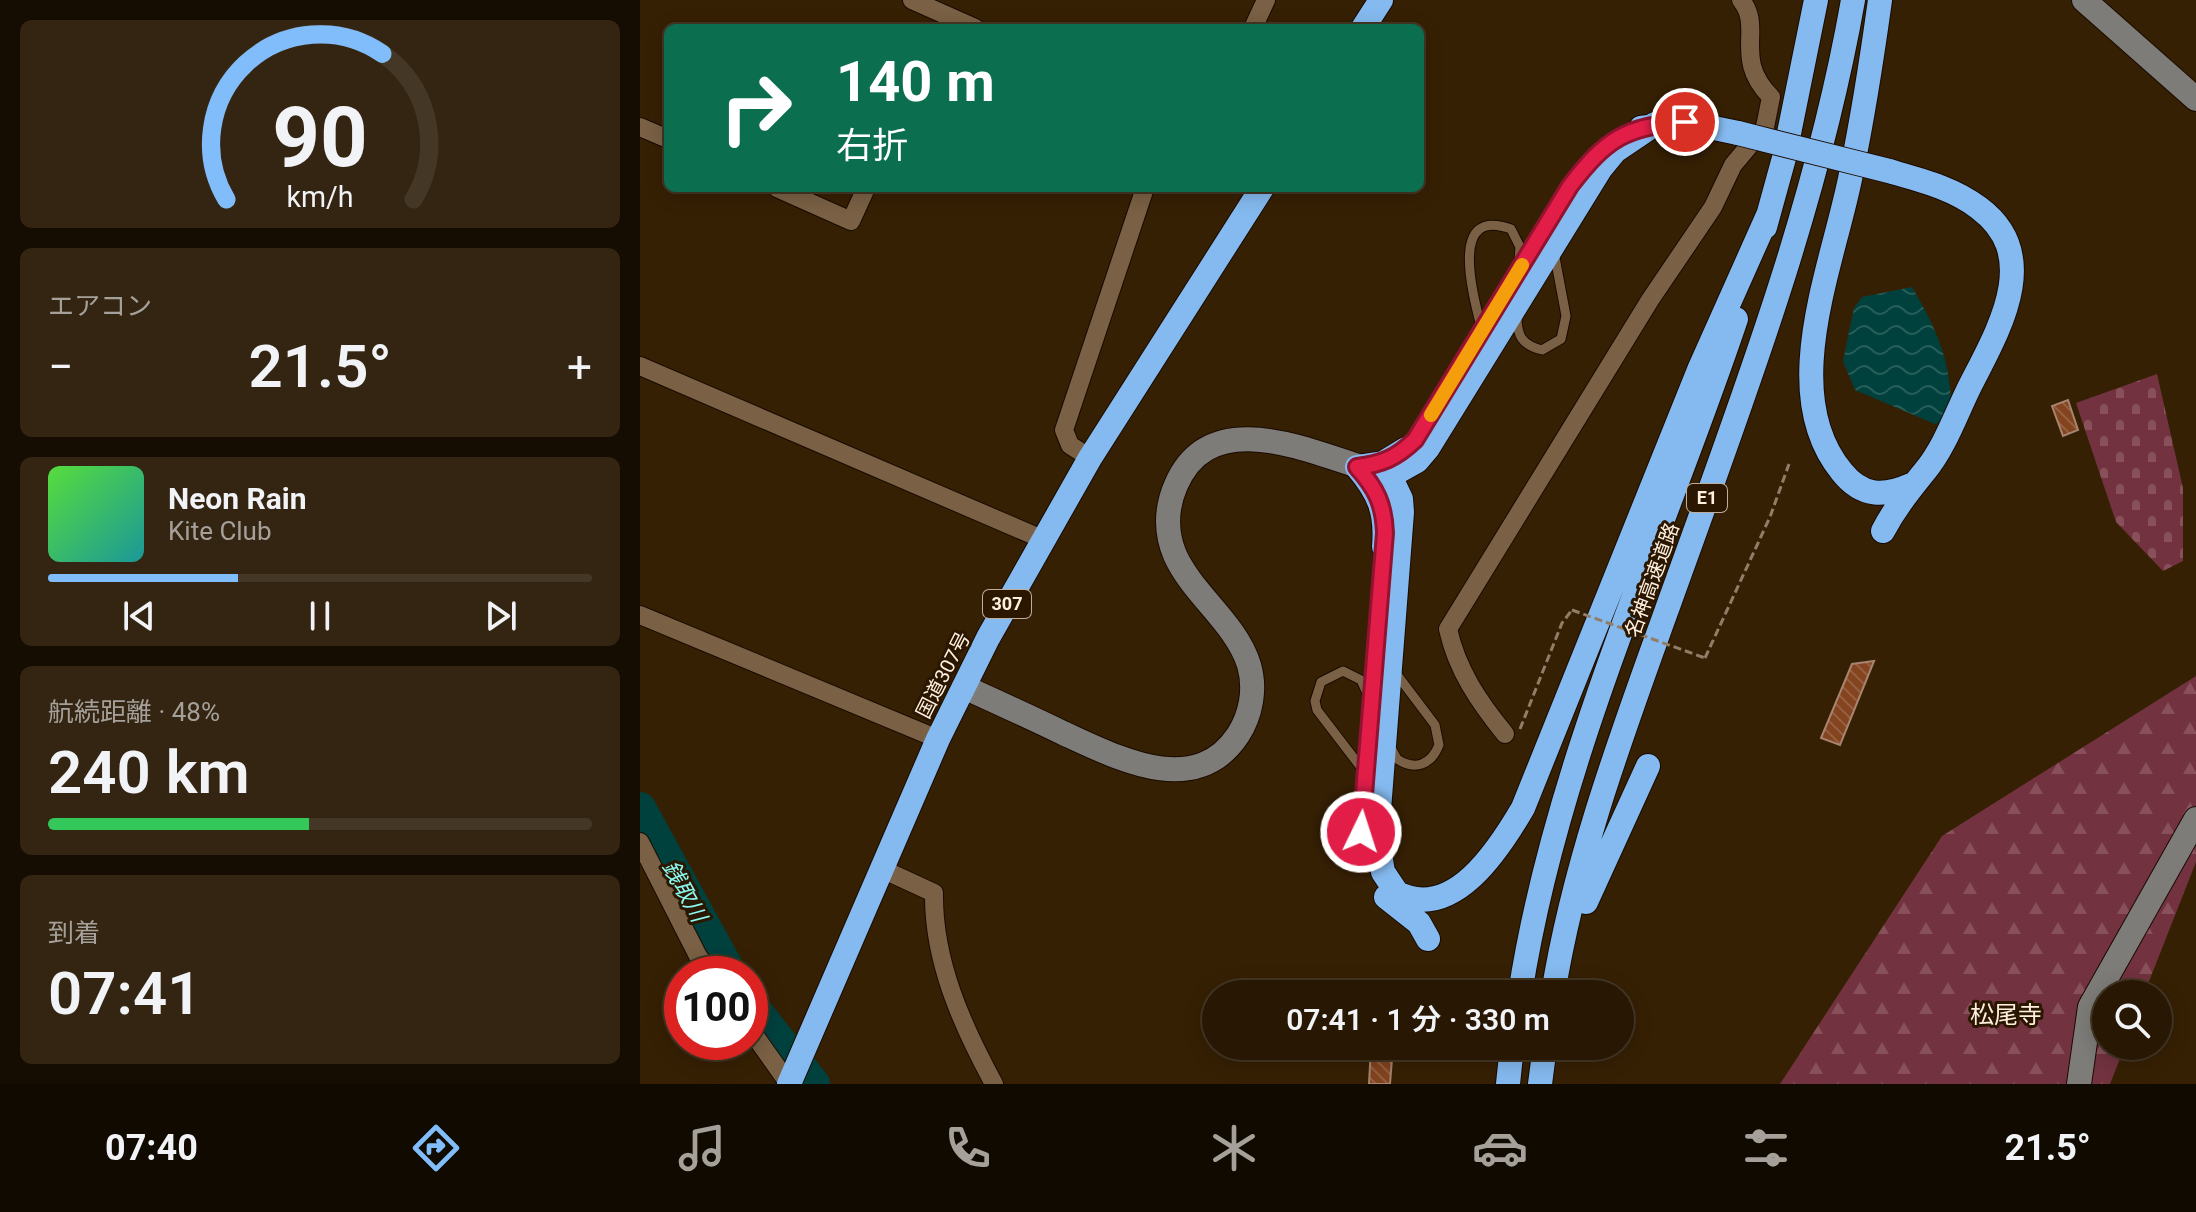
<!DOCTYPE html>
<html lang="ja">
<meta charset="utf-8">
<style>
body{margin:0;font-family:Roboto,"Noto Sans JP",sans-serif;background:#342512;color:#f1f3f6;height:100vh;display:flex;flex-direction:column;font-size:30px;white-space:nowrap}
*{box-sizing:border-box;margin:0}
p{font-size:26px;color:#a5a09a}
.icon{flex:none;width:44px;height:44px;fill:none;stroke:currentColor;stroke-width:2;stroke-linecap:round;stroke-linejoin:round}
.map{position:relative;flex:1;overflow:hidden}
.panel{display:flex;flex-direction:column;gap:20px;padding:20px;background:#160d02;width:640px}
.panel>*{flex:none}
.hud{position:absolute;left:24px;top:24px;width:760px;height:168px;border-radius:12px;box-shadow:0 4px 20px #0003,0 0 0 2px #443725;background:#0b6e4f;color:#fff;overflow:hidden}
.tools{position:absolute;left:1452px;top:980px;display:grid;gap:16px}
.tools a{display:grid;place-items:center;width:80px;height:80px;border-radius:50%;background:#281803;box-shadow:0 4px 20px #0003,0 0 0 2px #443725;font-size:40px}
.speed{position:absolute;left:24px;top:956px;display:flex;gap:16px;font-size:40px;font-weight:700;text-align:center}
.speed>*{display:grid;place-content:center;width:104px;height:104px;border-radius:50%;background:#281803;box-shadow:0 4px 20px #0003,0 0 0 2px #443725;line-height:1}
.speed .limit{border:12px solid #d22;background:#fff;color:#111}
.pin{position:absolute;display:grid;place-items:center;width:68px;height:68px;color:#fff;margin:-34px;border:4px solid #fff;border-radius:50%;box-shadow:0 2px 8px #0007}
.me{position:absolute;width:88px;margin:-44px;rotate:4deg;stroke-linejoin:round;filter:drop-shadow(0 0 6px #0008)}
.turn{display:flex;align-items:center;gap:28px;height:168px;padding:0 40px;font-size:36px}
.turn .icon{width:104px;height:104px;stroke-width:2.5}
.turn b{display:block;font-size:56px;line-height:68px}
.big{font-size:60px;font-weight:600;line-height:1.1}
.panel .card{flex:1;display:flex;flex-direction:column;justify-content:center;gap:12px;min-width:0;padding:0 28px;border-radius:12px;background:#342512}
.panel .dial{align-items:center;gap:0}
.dial svg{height:208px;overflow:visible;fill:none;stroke:#443725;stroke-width:7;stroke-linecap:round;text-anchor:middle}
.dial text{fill:#f1f3f6;stroke:none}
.song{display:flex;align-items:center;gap:24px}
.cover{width:96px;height:96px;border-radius:12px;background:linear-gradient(135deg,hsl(110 70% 55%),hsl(180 70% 35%))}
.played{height:8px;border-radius:4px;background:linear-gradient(90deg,#80bdfa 35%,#443725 35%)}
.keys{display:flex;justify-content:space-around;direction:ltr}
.heat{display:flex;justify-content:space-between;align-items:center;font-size:44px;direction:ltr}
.charge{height:12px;border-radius:6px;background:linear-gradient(90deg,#34c759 48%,#443725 0)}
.trip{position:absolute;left:562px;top:980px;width:432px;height:80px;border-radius:40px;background:#281803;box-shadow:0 4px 20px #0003,0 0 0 2px #443725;font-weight:600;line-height:80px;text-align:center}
.dock{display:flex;height:128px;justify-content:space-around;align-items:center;background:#100a01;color:#a5a09a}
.dock .icon{width:56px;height:56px}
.dock .selected{color:#80bdfa}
.dock b{font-size:36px;color:#f1f3f6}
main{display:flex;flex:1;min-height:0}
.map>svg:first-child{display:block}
</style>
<main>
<section class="panel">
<div class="card dial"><svg viewBox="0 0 100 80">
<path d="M14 69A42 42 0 1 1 86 69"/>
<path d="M14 69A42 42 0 0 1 74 13" stroke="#80bdfa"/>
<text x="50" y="56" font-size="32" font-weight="700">90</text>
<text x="50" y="72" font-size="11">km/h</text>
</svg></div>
<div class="card"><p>エアコン</p>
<div class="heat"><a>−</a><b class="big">21.5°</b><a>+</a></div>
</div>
<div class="card">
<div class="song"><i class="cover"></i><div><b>Neon Rain</b><p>Kite Club</p></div></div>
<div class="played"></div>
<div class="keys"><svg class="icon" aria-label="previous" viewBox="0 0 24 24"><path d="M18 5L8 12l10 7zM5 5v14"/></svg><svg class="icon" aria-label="pause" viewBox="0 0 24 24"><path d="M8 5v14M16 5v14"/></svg><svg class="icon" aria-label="next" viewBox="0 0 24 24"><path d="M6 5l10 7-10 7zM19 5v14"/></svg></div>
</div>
<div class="card"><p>航続距離 · 48%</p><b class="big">240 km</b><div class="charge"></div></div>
<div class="card"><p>到着</p><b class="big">07:41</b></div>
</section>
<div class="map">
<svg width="1556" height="1084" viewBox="0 0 1556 1084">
<defs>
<pattern id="forest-firs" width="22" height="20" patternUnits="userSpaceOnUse" patternTransform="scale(2)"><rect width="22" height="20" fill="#72323f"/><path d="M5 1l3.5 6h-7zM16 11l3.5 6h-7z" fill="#87505a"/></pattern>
<pattern id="cemetery-stones" width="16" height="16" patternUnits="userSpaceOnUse" patternTransform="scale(2)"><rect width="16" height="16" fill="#72323f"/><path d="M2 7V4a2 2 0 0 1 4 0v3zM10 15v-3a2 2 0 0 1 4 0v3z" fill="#87505a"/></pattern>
<pattern id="water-waves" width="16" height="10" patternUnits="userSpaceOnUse" patternTransform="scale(2)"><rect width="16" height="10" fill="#00413e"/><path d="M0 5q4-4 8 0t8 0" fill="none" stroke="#265d59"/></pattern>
<pattern id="building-back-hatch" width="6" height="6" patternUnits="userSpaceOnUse" patternTransform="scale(2)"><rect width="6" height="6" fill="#83441f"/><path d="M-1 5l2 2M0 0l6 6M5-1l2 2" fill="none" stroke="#965f3f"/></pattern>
</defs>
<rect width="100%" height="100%" fill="#362004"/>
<!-- forest -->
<path fill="url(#forest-firs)" d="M1556,676V862L1504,994H1466V1046H1485L1470,1084H1140L1302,836Z"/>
<!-- cemetery -->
<path fill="url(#cemetery-stones)" d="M1517,374L1543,488V561L1523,571L1476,522L1436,403Z"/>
<!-- water -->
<path fill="url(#water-waves)" d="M1272,287C1298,332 1312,363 1311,416L1295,424L1215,390L1203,361L1214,308L1222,297Z"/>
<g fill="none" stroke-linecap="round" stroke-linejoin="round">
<!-- river -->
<path stroke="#00413e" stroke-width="32" d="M0,808L91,974
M110,1003L174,1084"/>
</g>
<!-- building -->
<path fill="url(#building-back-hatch)" stroke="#a78370" stroke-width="2" d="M1428,400L1438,430L1423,436L1412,406Z
M1234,661L1200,745L1181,738L1212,664Z
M731,1046H753L750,1084H729Z"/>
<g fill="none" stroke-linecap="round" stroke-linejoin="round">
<defs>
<path id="lane" d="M877,316C877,336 882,345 902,350L921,339L926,316L914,252
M846,347C840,317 800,203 871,229L880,247L878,273
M731,702L721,680L703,671L681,682L675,701L677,710L736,787
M750,746L757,759C775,771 791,765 799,745L795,725L755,672"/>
<path id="street" d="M272,0L335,28
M613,28L626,0
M0,127L28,139
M137,188L211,221L226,188
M0,366L402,539
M450,458L430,445L424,430L505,188
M0,615L298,739
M865,734C839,702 817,670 808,629L1010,300L1073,207L1093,165L1125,127L1131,97C1092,58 1124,28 1101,0
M0,842L58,956L71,974
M242,869L294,893C293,961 322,1025 354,1084
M110,1029L149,1084"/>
<path id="secondary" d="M1444,0L1556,99
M324,687C357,702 390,717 423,733C476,757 555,800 598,735C611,715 616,689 609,665C596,623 553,595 535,555C525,531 526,508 536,485C572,401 676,455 737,472
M1439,1084L1450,1007L1556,819"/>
<path id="highway" d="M1240,0C1232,58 1223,116 1211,174C1194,263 1136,393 1202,472C1222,497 1244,497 1271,485
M723,28L741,0
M1015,124L975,151L961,168L788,448L777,461L750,476L761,499L762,512L737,836L743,872L757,893C813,922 859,849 883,808L1059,370L1129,213
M1001,128L1045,122L1098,133
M1125,227L1144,158L1176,0
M717,467L743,463L766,449
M717,467C739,493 747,512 744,547
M1243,531C1255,508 1269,491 1285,471C1304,448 1315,417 1328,390C1356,334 1405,257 1339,208C1313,188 1280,180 1249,171
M746,897L779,923L788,939
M946,902L1008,766
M880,994C916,760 1021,542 1096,319
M913,994C934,863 981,737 1026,612C1098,411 1176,211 1213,0
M149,1084L298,739L348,638L450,458L622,188
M868,1084L872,1046
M900,1084L905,1046"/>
</defs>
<!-- lane casing -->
<use href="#lane" stroke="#1a0a00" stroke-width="11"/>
<!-- street casing -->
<use href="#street" stroke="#1a0a00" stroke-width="20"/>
<!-- secondary casing -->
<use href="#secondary" stroke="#1a0a00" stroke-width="26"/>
<!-- highway casing -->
<use href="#highway" stroke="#1a0a00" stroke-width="26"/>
<!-- path -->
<path stroke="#917e68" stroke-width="3" stroke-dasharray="8 4" stroke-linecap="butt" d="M1065,658L1130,517L1149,464
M880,729L922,623L932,610"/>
<!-- lane -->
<use href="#lane" stroke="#7a6145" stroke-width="9"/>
<!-- street -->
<use href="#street" stroke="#7a6145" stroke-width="18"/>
<!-- secondary -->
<use href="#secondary" stroke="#7d7c78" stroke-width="24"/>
<!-- highway -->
<use href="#highway" stroke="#85baf0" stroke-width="24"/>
<defs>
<path id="highway-bridge" d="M1098,133L1249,171"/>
</defs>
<!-- highway-bridge casing -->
<use href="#highway-bridge" stroke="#1a0a00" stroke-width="26" stroke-linecap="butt"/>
<!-- path-bridge -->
<path stroke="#917e68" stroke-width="3" stroke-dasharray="8 4" stroke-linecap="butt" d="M932,610L1065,658"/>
<!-- highway-bridge -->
<use href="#highway-bridge" stroke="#85baf0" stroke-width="24"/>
</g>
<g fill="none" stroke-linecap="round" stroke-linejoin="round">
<defs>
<path id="route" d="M721,832L745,533C744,504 736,488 717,467C742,464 756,458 775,440L930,186C966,139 986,126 1045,122"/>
</defs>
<!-- route casing -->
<use href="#route" stroke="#92132f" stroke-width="20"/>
<!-- route -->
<use href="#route" stroke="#e11d48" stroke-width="14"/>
<!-- slow -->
<path stroke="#f59e0b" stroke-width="14" d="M791,415L882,265"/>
</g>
<g text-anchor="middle" stroke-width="6" stroke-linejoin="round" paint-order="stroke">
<!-- shield labels -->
<g fill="#2b1700" stroke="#bfae9c" stroke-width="2">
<rect x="1047" y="484" width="40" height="28" rx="6"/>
<rect x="343" y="590" width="48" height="28" rx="6"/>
</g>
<g font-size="18" font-weight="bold" fill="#feefdf">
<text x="1067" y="504">E1</text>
<text x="367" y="610">307</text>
</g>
<!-- street labels -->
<g font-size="20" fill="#feefdf" stroke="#2b1700">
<text transform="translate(1012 580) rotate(-70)" y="7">名神高速道路</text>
<text transform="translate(303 675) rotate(-63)" y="7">国道307号</text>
</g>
<!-- water labels -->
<g font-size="22" font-style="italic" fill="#8bfaf2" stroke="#2b1700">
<text transform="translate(45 891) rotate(61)" y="8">銭取川</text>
</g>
<!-- quarter labels -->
<g font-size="24" fill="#feefdf" stroke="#2b1700">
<text x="1366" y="1023">松尾寺</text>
</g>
</g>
</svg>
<div class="tools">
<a><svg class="icon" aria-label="search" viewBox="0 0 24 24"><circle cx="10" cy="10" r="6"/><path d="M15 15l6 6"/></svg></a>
</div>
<div class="speed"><div class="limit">100</div></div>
<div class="pin" style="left:1045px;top:122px;background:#d93025"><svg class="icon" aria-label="arrive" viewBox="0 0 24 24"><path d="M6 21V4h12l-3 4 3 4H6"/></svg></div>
<svg class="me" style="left:721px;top:832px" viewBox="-20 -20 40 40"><circle r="17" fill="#e11d48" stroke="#fff" stroke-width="3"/><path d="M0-11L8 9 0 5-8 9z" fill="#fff"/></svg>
<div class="trip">07:41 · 1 分 · 330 m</div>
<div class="hud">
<div class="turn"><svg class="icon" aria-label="right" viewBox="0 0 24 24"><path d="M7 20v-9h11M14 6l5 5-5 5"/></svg><div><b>140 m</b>右折</div></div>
</div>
</div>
</main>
<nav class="dock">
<b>07:40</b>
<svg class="icon selected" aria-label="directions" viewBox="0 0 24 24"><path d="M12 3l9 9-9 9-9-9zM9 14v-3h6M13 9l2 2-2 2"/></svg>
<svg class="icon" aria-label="music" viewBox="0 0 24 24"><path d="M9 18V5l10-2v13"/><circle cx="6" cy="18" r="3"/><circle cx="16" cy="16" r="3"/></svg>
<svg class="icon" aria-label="phone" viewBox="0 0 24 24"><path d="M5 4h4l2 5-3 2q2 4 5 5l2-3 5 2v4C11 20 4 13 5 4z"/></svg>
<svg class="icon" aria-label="climate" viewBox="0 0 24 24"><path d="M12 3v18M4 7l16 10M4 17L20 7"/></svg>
<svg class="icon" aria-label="car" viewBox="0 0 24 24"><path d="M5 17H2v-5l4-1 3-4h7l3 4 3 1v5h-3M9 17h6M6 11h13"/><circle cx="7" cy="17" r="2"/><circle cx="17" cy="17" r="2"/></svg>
<svg class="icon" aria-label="filters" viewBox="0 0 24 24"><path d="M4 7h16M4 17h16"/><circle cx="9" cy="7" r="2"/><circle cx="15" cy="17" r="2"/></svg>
<b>21.5°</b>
</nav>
